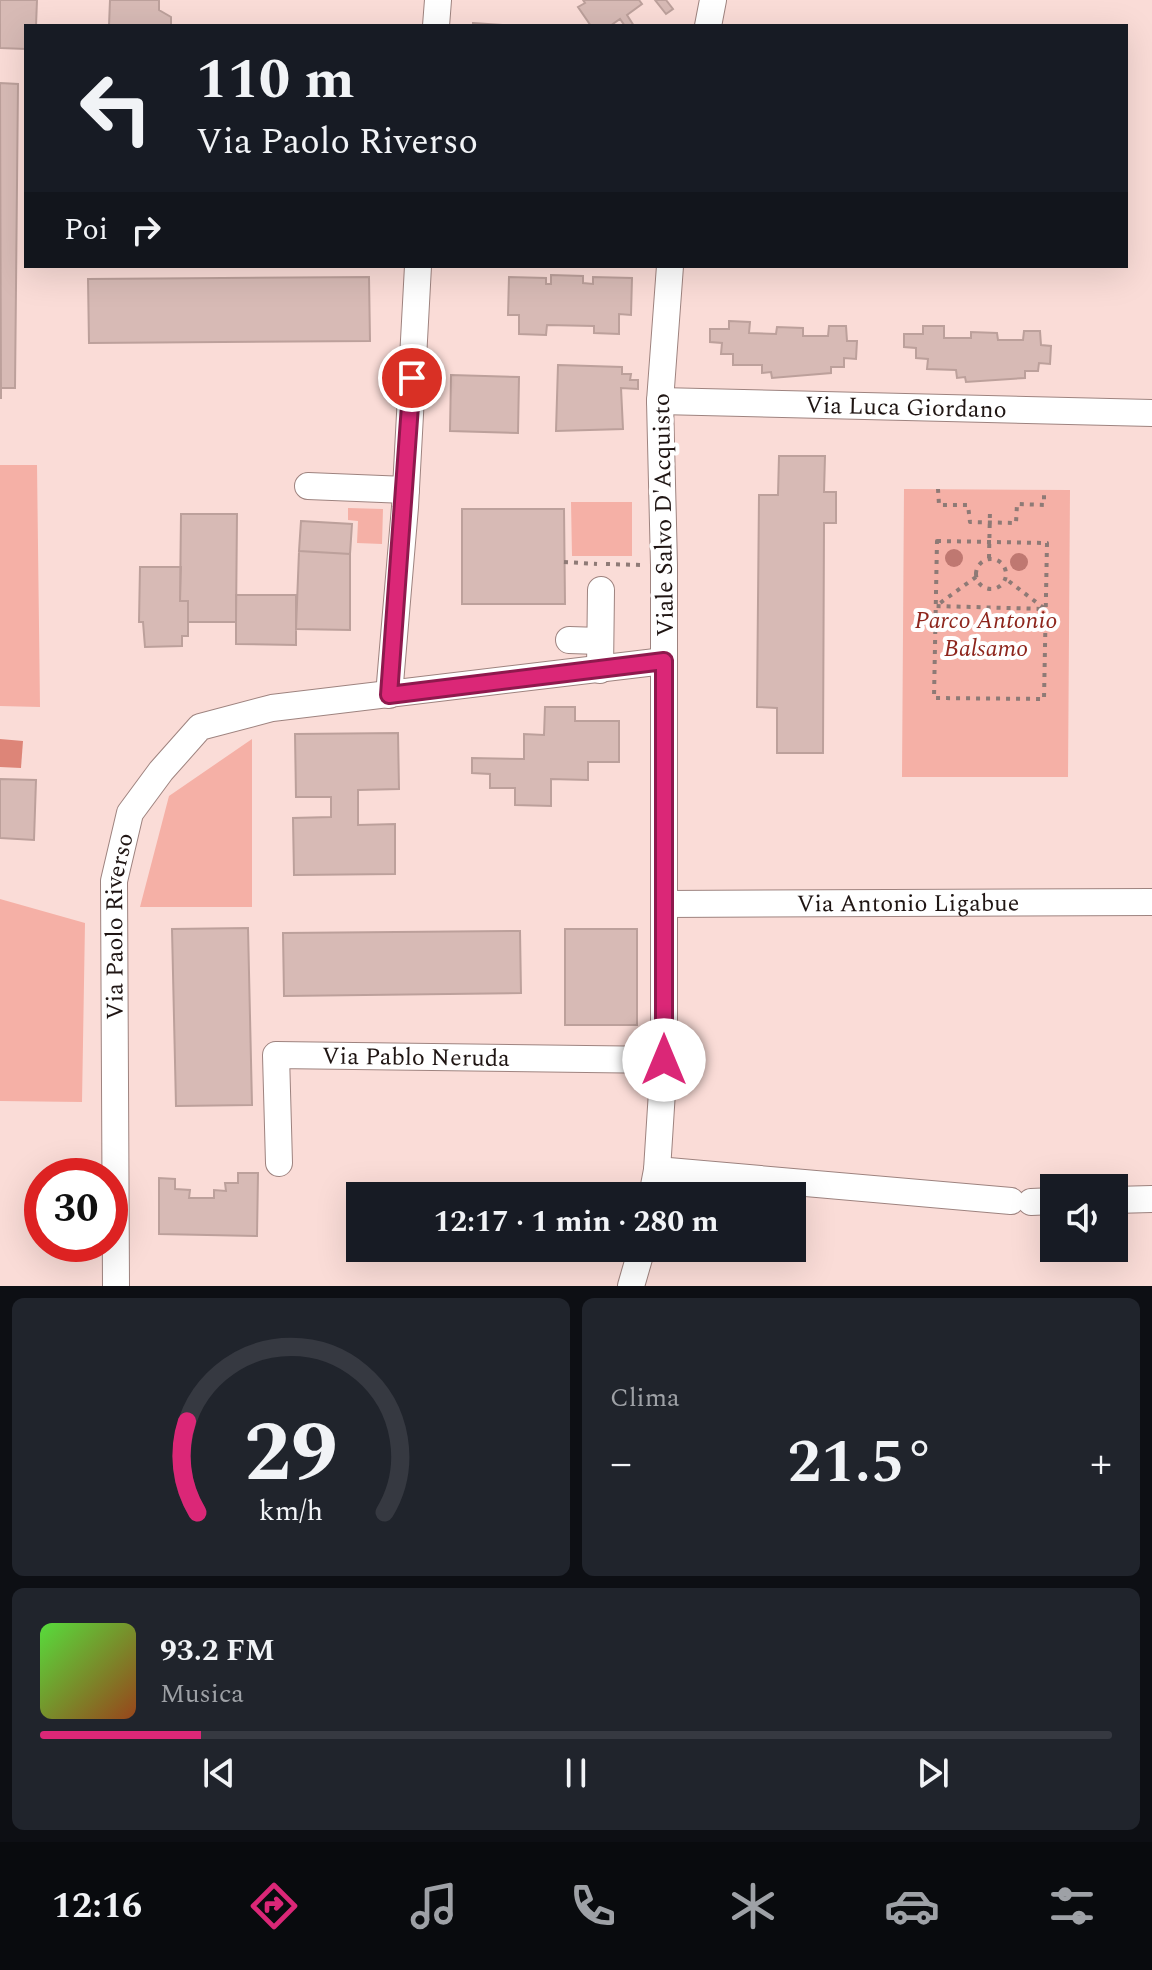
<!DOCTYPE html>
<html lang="it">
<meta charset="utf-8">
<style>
body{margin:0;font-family:Spectral,serif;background:#20242c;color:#f1f3f6;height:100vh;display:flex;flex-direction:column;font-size:30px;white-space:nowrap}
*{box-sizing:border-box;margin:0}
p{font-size:26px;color:#9ea1a6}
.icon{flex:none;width:44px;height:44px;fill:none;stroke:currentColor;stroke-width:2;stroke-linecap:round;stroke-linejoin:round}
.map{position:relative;height:1286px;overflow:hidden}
.details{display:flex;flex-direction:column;gap:12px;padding:12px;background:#0d0f14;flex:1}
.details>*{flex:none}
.guide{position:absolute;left:24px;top:24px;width:1104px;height:244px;border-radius:0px;box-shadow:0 8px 32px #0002;background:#171b24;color:#f1f3f6;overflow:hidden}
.buttons{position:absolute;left:1040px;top:1174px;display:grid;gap:16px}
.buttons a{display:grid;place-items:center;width:88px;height:88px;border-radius:0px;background:#171b24;box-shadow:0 8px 32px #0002;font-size:40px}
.speed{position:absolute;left:24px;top:1158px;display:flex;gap:16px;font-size:40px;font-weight:700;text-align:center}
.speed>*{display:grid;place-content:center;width:104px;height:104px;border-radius:50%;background:#171b24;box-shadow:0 8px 32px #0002;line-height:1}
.speed .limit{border:12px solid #d22;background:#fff;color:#111}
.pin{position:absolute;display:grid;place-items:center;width:68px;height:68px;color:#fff;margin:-34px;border:4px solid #fff;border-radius:50%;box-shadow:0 2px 8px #0007}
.me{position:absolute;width:88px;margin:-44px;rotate:0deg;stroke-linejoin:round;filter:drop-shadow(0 0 6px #0008)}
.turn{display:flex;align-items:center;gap:28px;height:168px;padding:0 40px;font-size:36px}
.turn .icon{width:104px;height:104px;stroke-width:2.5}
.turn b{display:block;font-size:56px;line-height:68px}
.then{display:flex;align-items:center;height:76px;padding:0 40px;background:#0003;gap:16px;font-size:30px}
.big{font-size:60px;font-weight:700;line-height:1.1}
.details .card{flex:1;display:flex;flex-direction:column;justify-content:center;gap:12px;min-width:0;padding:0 28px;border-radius:12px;background:#20242c}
.details .dial{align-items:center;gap:0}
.dial svg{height:208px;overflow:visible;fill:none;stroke:#363941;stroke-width:7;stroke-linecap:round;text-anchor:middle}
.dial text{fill:#f1f3f6;stroke:none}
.song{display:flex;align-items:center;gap:24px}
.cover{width:96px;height:96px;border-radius:12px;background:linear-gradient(135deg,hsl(110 70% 55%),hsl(20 70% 35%))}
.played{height:8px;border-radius:4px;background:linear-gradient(90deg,#db2777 15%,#363941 15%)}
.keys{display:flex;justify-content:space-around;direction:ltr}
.heat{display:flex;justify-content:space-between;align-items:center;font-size:44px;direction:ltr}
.details .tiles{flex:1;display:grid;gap:12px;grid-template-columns:1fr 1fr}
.card:last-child{grid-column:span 2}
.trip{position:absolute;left:346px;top:1182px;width:460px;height:80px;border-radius:0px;background:#171b24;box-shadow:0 8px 32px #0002;font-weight:700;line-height:80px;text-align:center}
.menu{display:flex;height:128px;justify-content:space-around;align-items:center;background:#090b0e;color:#9ea1a6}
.menu .icon{width:56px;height:56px}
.menu .selected{color:#db2777}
.menu b{font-size:36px;color:#f1f3f6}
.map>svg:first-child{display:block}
</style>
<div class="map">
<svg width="1152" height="1286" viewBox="0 0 1152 1286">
<rect width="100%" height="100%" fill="#fadcd7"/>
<!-- green -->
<path fill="#f5b0a6" d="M0,465H37L40,707L0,706Z
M904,489L1070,490L1068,777H902Z
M571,502H632V556H572Z
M348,508L383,509L382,544L357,543L358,521L348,520Z
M252,739V907H140L169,796Z
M0,899L85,923L82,1102L0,1101Z"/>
<!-- water -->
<path fill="#dd8578" d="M0,739L23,741L21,768L0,767Z"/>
<!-- building -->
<path fill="#d7bab5" stroke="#bca09b" stroke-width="2" d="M0,0H37L36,26H26V49L0,48Z
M110,0H159V10L171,17V26H109Z
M583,0H639L642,4L627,15L634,26H625L620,19L610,26H591L578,7L585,3Z
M655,0H666L673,9L666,14Z
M473,23L517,26H473Z
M0,83L18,84L15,388H1V399Z
M551,275L583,276V283L593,284V277L632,278L631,315L619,314V334L594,333V326L547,325L546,335L519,334V315H508L509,277L546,278V284H551Z
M369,277L370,341L89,343L88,279Z
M729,321L750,322L749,333L776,334L777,327L803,328V336H828L829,326H846L847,341H857L856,359L844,358V367H831V373L772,378L771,372L762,373V365H733V354H721L722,343L710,342V329H729Z
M923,326H944V338H971V332L997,333L998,340H1023L1024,331H1040L1041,345L1051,346L1050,364L1039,363L1038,371H1025V378L966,382L965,377L957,378L956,370L927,369L928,359L916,358V348L904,347V334H923Z
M558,365L622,367V374H631L630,380H638V389L621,388L623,429L556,431Z
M451,375L519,377L518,433L450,431Z
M779,456H825L824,492H836V523H824L823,753H777V708L757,707L759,495H778Z
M462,509H564L565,604H462Z
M181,514H237L236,622H188V601H180Z
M301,521L352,524L350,554L299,551Z
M299,551L350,554V630L296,629Z
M140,567H181L180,601H188V636H182V646L145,647L143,622H139Z
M236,595H296V645L236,644Z
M545,707H575V721H619V762H588V780L551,779V806L515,805V788H490V774L472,773V758L524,759V734L544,735Z
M398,733L399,789L358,790V825L395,824V874L294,875L293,818L331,817V797H296L295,734Z
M0,779L36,780L34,840L0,838Z
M248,928L252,1105L176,1106L172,929Z
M565,929H637V1025H565Z
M520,931L521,993L284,996L283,933Z
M238,1173H258L257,1236L159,1234V1178L175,1179V1189L190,1190L189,1198H214V1190L226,1191L225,1183H238Z"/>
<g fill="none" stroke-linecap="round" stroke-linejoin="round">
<defs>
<g id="minor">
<path d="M436,26L438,0"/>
<path d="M708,26L713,0"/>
<path id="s1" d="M660,401L1152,413"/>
<path d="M308,486L406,490"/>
<path d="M569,640L600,641"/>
<path d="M600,670L601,590"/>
<path d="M389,695L405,507L418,266"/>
<path id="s2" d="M664,904L1152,902"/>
<path id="s3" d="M279,1163L276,1055L664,1060"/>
<path d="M657,1170L1011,1201"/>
<path d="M652,1196L657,1170L664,1060V565L660,401L670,266"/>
<path d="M1114,1200L1152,1199"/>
<path d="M1031,1202L1054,1201"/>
<path id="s4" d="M116,1286L114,881L130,813L161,771L200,727L272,708L664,661"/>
<path d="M631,1286L642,1248"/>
</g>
</defs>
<!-- minor casing -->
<use href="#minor" stroke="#9e837f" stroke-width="28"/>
<!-- path -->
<path stroke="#8e7a76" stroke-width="4" stroke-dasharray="4 6" stroke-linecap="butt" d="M938,489L939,505H968L970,522L1016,523L1017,504L1044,505V490
M937,541L1047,543L1044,699L934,698Z
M989,558L990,510
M976 574a15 15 0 1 1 30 0a15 15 0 1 1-30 0Z
M564,562L597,564
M606,564L641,565
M976,577L936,606L1045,609L1006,579"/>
<!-- minor -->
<use href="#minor" stroke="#fff" stroke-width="26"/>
</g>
<!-- trees -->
<g fill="#bf7871">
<circle cx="954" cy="558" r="9"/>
<circle cx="1019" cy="562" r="9"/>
</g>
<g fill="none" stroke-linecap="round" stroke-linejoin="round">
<defs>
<path id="route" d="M412,378L389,695L664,661V1060"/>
</defs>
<!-- route casing -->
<use href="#route" stroke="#8e194d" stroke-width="20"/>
<!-- route -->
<use href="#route" stroke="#db2777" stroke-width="14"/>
</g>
<g text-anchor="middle" stroke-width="8" stroke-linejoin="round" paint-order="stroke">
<!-- street labels -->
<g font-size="24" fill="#1f1513" stroke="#fff">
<text dy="8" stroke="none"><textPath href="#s1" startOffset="246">Via Luca Giordano</textPath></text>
<text transform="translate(663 515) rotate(-91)" y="8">Viale Salvo D'Acquisto</text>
<text dy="8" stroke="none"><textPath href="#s2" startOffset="244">Via Antonio Ligabue</textPath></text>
<text dy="8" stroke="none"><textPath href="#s4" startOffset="360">Via Paolo Riverso</textPath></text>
<text dy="8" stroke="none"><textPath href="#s3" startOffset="248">Via Pablo Neruda</textPath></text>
</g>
<!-- park labels -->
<g font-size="24" font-style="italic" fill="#8e261d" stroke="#fff">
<text x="986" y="628">Parco Antonio<tspan x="986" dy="28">Balsamo</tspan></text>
</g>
</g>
</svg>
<div class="buttons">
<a><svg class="icon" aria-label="sound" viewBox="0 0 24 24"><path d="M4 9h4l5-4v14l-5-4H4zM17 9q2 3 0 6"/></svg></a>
</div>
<div class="speed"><div class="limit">30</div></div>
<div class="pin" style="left:412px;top:378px;background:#d93025"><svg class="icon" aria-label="arrive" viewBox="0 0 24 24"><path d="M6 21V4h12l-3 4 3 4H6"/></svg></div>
<svg class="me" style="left:664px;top:1060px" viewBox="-20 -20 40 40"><circle r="19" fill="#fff"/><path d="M0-13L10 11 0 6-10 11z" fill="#db2777"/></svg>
<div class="trip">12:17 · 1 min · 280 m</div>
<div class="guide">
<div class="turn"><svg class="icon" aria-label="left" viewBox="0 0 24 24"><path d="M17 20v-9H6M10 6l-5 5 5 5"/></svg><div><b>110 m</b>Via Paolo Riverso</div></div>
<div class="then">Poi<svg class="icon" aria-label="right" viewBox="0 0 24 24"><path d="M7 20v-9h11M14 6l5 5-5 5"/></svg></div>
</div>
</div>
<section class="details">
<div class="tiles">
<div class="card dial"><svg viewBox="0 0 100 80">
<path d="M14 69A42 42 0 1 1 86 69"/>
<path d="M14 69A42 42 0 0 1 10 34" stroke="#db2777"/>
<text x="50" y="56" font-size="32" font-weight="700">29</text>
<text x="50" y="72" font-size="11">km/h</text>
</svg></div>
<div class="card"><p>Clima</p>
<div class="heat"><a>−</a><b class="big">21.5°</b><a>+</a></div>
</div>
<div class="card">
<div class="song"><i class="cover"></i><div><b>93.2 FM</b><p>Musica</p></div></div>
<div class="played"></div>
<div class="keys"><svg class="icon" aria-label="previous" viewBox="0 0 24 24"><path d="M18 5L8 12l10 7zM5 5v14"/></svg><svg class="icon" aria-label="pause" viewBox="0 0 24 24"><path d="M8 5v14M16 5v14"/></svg><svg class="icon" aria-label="next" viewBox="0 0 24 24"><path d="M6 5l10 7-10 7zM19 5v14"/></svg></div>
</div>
</div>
</section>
<nav class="menu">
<b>12:16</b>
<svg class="icon selected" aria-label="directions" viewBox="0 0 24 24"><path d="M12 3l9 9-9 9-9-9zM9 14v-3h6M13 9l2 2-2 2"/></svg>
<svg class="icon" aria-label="music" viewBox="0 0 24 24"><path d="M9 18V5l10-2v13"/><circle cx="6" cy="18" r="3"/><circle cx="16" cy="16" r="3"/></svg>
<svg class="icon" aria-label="phone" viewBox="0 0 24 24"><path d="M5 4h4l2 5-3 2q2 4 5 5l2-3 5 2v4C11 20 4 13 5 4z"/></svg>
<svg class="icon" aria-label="climate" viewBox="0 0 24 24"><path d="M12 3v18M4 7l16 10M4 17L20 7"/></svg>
<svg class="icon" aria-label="car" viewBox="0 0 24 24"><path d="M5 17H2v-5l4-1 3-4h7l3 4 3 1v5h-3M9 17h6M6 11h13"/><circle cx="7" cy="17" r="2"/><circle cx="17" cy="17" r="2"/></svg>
<svg class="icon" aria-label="filters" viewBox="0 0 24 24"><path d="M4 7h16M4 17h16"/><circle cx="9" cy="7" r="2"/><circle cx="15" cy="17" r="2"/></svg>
</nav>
